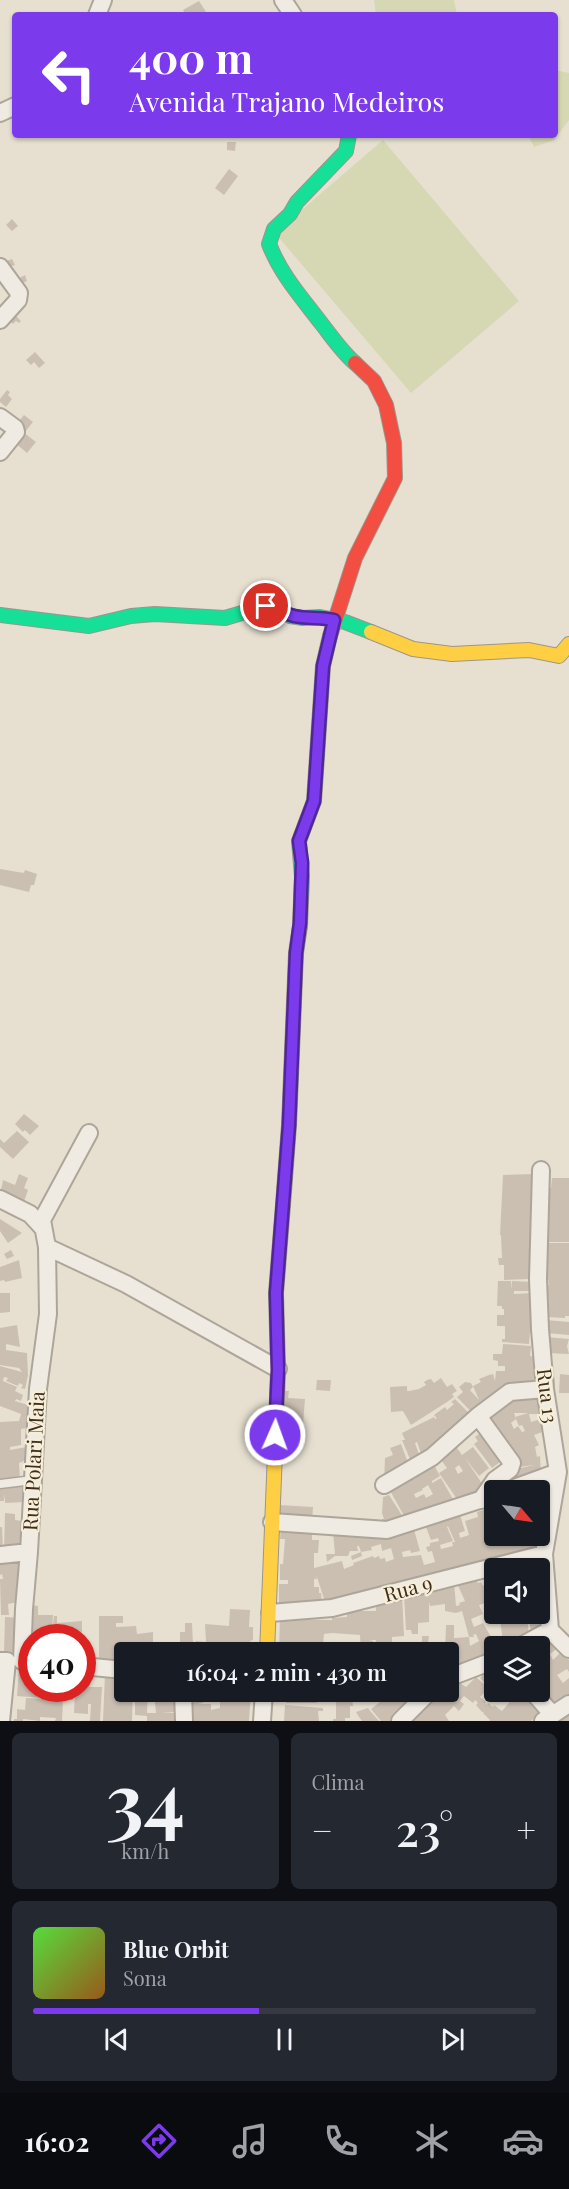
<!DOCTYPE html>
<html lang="pt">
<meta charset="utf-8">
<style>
body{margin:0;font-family:"Playfair Display",serif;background:#242831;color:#f1f3f6;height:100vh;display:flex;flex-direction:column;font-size:22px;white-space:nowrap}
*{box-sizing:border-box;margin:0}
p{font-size:20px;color:#9ea1a6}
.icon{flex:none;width:33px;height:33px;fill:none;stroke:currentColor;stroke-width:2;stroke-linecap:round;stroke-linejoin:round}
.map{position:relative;height:1721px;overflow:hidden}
.details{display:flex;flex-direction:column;gap:12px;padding:12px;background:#0d0f14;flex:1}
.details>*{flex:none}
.hud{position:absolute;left:12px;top:12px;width:546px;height:126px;border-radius:6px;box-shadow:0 2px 4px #0004;background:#7c3aed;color:#fff;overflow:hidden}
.needle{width:39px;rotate:119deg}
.fabs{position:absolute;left:484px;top:1480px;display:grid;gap:12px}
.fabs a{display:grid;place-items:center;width:66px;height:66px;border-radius:6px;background:#171b24;box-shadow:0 2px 4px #0004;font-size:30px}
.speed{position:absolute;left:18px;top:1624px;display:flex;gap:12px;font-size:30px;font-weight:700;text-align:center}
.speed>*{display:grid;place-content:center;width:78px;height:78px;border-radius:50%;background:#171b24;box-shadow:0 2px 4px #0004;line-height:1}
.speed .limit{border:9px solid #d22;background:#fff;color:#111}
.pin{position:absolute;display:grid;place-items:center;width:51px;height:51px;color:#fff;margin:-26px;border:3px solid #fff;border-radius:50%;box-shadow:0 2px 6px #0007}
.me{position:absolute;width:66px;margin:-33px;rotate:2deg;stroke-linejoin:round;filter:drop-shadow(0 0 4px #0008)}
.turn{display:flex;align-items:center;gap:21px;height:126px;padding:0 18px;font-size:27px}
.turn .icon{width:78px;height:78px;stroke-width:2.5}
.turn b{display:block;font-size:42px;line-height:51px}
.big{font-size:45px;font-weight:600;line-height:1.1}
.details .tile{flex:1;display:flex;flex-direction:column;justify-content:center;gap:9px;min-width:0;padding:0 21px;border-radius:9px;background:#242831}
.details .dial{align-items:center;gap:0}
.dial b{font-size:78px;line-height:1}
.song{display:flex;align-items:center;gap:18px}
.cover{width:72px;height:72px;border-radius:9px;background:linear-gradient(135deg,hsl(110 70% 55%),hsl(30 70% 35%))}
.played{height:6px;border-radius:3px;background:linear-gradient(90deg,#7c3aed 45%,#363941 45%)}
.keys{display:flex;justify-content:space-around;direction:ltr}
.heat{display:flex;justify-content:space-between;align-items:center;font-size:33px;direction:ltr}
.details .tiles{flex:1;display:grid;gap:12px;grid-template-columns:1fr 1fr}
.tile:last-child{grid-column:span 2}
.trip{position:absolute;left:114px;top:1642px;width:345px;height:60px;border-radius:6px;background:#171b24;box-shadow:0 2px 4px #0004;font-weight:600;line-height:60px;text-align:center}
.dock{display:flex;height:96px;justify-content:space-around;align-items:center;background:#090b0e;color:#9ea1a6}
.dock .icon{width:42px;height:42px}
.dock .current{color:#7c3aed}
.dock b{font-size:27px;color:#f1f3f6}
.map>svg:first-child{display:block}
</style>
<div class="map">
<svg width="569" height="1721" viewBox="0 0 569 1721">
<rect width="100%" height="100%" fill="#e7e0d1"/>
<!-- green -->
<path fill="#d6d7b3" d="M374,0H454L457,15H376Z
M555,70L569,73V120L554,140L534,147L528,135H555Z
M383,140L519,301L411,393L275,233Z"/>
<!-- building -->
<path fill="#cbbfb2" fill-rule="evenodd" d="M199,1L208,15H186L183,10Z
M227,142H236L235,151L227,150Z
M229,169L238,176L224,195L215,188Z
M12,219L18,226L12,231L6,225Z
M12,259L15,265L9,267L6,261Z
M25,275L27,281L21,284L18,279Z
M13,313L21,321L19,323L16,321L13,324L7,319Z
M35,352L45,363L39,368L34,362L31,365L26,360Z
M7,390L10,392L8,395L12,399L6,407L0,402V399Z
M24,415L33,422L25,432L16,425Z
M23,432L36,442L27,453L14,442Z
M0,869L24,873L25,870L37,874L34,885H31L29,892L0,885Z
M24,1114L39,1126L30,1135L25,1130L23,1132L15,1124Z
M17,1131L29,1142L13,1159L0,1147V1139L4,1143Z
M19,1174L28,1178L24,1188L28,1190L23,1204L0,1195L3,1180L15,1185Z
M535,1174V1264H529L530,1279L504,1280V1265H499L498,1258H502L501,1235H500L503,1175Z
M552,1178H569V1242H545L546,1198H549V1194H546L547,1187L551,1188Z
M0,1219L22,1233L8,1243L0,1231Z
M548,1243H569V1316H565V1318L547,1317L549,1301L548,1295H545V1285H549L544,1252L548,1253Z
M11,1250L14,1256L7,1259L4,1254Z
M19,1260L22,1278L5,1282L4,1280L0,1281V1267Z
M498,1281H511L512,1290V1281L534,1282V1291H514V1294L533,1293L531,1325H534V1332H530L529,1344L502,1342V1339H505V1326H497V1315H504V1309H502V1306H497Z
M0,1293H10V1312L0,1313Z
M546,1320L569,1322V1335L546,1333Z
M17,1325L20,1347L6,1344V1350L27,1353L28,1375L25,1389L21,1388L23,1385L19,1383L18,1386L6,1381L8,1378L4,1377L3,1381L17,1387L15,1391L23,1395L21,1401L16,1399L15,1401L28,1405V1428L21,1429V1445L10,1447V1450L27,1447L26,1460L19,1463L20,1480L0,1481V1422L19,1421L21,1414L0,1406V1366L22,1372L19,1368L0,1365V1328Z
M546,1337L569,1339L567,1346L569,1354L546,1353Z
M503,1344L531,1346L530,1356L536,1357L537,1389L504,1390V1386H501L505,1397L475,1416L457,1397L463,1392L459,1387L465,1382L471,1383L473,1387L470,1390L479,1400L473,1386L481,1382L479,1379L489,1375L493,1374L495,1381L496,1371H505V1366H498V1361L493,1360V1354H502Z
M554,1371L555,1387H550L548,1372Z
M560,1374L569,1375V1393H559Z
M441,1378L447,1387L452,1384L457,1391L452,1394L454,1397L447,1402L411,1425L403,1411L391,1412L390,1387L407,1386V1391H409L419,1389L426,1385L424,1382L427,1380L431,1379L434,1383Z
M317,1380H331L330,1391L316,1390Z
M285,1391H289L288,1398L305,1399L303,1424H300L299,1427L297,1453L292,1452V1457L282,1456Z
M542,1395L541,1414H529L531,1422L541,1419L545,1431L534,1435L539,1445L535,1447L537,1457L540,1456L541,1476L522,1482H497L518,1472L517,1469L534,1465L519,1467L511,1447L506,1450L485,1414L509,1400L511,1404L510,1396ZM514,1413H528L515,1417L519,1426L522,1425L525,1431L522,1432L518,1426L514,1429L511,1423L516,1419Z
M455,1399L474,1418L423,1459L417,1442L415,1443L421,1460L412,1464L402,1440H405L402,1433L434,1417L435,1419L437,1418L434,1415L445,1407L447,1410L454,1404L451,1402Z
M483,1431L504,1459L492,1468L474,1444L478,1441L475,1437Z
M401,1444L410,1468L384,1482L385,1458L393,1455L390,1448Z
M455,1445L462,1455L473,1447L489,1468L479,1476L465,1458L487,1491L459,1502L439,1473L447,1468L438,1456ZM459,1465L463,1471L458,1474L455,1468Z
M432,1461L440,1476L432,1481V1483L441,1478L454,1501L407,1521L388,1487ZM428,1485L433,1494L426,1498L424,1494L416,1498L414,1494L423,1490L422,1489Z
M23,1484L24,1502L5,1503V1494L4,1501H0V1485Z
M389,1495L405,1520L381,1526L382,1519H384L382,1513L383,1497Z
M495,1499V1536H539V1550L517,1555V1552L505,1555L506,1558L327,1608L316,1574L317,1579H314V1587H319V1593H321L322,1606H279V1584H288V1580H280V1564H283L285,1539H280L281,1528L312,1529V1540H319L318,1553H314V1568L342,1561L344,1569L354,1565L353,1563L373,1556L374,1558L379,1556L380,1559L385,1558L386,1562L394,1559L391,1548L382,1551L381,1544L371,1547L372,1550L361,1552L359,1546H357L358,1551H350L348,1556H335L327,1562L326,1554H335L333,1533L413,1526L420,1551L411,1553L410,1550L402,1552L403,1557L421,1555L424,1565L435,1562L432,1551L428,1552L426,1547L430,1546V1543L439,1541L438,1538L431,1540L424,1522L459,1512L465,1531L459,1533L460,1538L469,1535L465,1521L478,1517L477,1512L484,1510L482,1504ZM448,1526L455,1542H452L453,1546L441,1549L440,1545L453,1541L447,1527Z
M279,1505L313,1507L312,1522L279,1521Z
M5,1513L15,1514V1520L23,1521L22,1551H4Z
M0,1527H2L3,1551H0Z
M361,1552L362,1556L352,1560L351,1556Z
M20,1558L24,1601L8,1604L9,1615H1L0,1579H3L2,1574L0,1575V1563Z
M539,1561L540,1569H500Z
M475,1576L478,1583L481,1582L483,1586L490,1582L495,1594V1600L479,1605L483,1614L471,1619L474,1627L483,1623L491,1637L495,1636L497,1640L494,1643L495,1645L499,1643L501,1647H495V1656L455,1667V1652H453V1672H448V1653H445L446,1625H454V1638L469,1637L462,1611L456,1613L445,1611V1604L430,1606L429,1602V1622L418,1623V1634H412L411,1630H406L404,1595L454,1582L456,1606L460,1605L459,1603L465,1601L456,1581ZM476,1634L479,1641L470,1646L469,1637H474L473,1635Z
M402,1595L404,1636L392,1637V1646H375L376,1640H369L373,1641V1653H361L360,1635L332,1633L324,1634L323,1644L321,1643V1651H328V1653H284V1650H279L280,1619L332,1620V1618L347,1617V1612L360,1608V1611H376V1603Z
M30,1605L38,1606V1615H53L52,1633L54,1616H57V1623L82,1621V1638H32V1655H25Z
M495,1606V1614H527L529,1637L512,1647V1642L503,1643L500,1618L490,1622L487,1612L493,1610L492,1607Z
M540,1606L543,1627L531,1637L529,1614H540Z
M230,1609L250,1610L249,1627H253V1640L250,1641V1653H154V1643L180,1642V1632H185V1623H192L193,1644H196V1641L206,1642L205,1624L229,1626Z
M99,1616H123V1623H116V1627L136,1626L137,1634L153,1632V1653H124V1663L99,1665Z
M5,1617L21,1618L19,1655L4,1654Z
M422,1636H429L428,1644H422Z
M547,1637L558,1648L550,1654L553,1660L561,1652L569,1660V1672L567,1669L557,1675L563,1683L569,1678V1701L553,1713L540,1692V1647H532Z
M429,1646L441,1647V1653H428Z
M19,1667L32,1668V1683L26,1684L32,1685V1689H73V1700L58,1699V1691H55V1699L17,1696Z
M487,1671L495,1678V1688L492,1690L480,1678Z
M83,1672L90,1673L89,1687H102L100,1721H90L91,1704H88V1714L74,1713L75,1689H82Z
M105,1674L124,1678V1690L120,1689V1694H123V1692H133L132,1721H103Z
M476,1677L493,1692L491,1694L486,1691L480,1697L486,1702L485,1703L487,1705L488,1703L493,1707L494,1705L502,1711L515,1696L511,1692H524L517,1698L520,1701L529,1692L546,1709L538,1718L536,1716L531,1721H489L490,1720L483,1713L484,1712H482L476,1705L478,1703L475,1700L473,1703L464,1696L460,1701L464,1704L459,1711L454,1706L445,1715L449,1721H413L442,1692H448V1686L452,1683L457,1687L460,1683L466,1687Z
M135,1692H148L147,1713H156L154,1692H175V1712L161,1713H177V1721H147V1716L135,1715Z
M188,1692H203V1703L197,1704H211V1710L220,1708V1702H209V1697H214L215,1692H251L249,1721H188V1703H193V1699H188Z
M286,1692H317V1703H286Z
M339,1692H351L353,1706H350V1718H345V1721H333V1719H336V1698L339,1699Z
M353,1692H371V1700H353Z
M401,1692H415L422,1697L398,1717L394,1713L392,1715L396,1719L393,1721H381L371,1709L380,1702L379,1700L388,1696L390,1699L393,1696L391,1694Z
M26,1698L63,1700L62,1721H55L56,1718L40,1717V1721L23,1719V1721H14V1719H17V1709L25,1710Z
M285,1705L323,1708V1711H318L319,1721H284Z
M569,1706V1721H547Z
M368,1708L371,1712L379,1721H362L359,1717L356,1712Z"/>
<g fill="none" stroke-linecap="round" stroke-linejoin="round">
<defs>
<path id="lane" d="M0,1484L33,1480"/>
<path id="street" d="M283,0L293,15
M97,15L103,0
M0,113L15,106
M0,267L19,293L18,300L0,320
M0,417L15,428L16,432L0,452
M541,1170L538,1279L540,1329L545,1389L558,1472L544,1554L550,1630L569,1649
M0,1199L30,1214L42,1227
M47,1247L126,1284L278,1369
M478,1416L512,1463L510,1469L495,1480L481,1500
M384,1485L432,1457L478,1416L510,1392L545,1389
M506,1491L558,1472
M272,1522L387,1530L495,1495
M0,1555L29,1552
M270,1613L332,1608L544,1554
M519,1647L550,1630
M0,1661H7L1,1721
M22,1661L24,1609L29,1552L38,1389L48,1314L47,1247L42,1220L89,1133
M82,1666L124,1670
M448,1678L495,1660
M183,1692L184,1721
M533,1692L552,1714
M262,1721L264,1692
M400,1721L429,1692
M543,1721L569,1704"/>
<path id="fast" d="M349,135L346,151L297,202L290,214L274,229L269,244C281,275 302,298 321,323C332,337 342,352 355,363
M0,615L89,626L131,616L155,614L225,618L266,606L281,609L290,616L303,618L320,617L345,622L371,632
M300,926L302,877L299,841L314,801L323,666L330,636"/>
<path id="slow" d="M371,632L413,649L452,654L529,650L559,656L569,644
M283,1205L289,1125L296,953L300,926
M267,1653L276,1427"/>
<path id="jam" d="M330,636L355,558L395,478L394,443L386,405L374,381L355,363
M276,1427L278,1369L276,1293L283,1205"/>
</defs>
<!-- lane casing -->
<use href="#lane" stroke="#ada599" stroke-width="11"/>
<!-- street casing -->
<use href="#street" stroke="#ada599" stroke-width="20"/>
<!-- fast casing -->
<use href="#fast" stroke="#9c958a" stroke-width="16"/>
<!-- slow casing -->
<use href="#slow" stroke="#9c958a" stroke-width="16"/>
<!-- jam casing -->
<use href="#jam" stroke="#9c958a" stroke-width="16"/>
<!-- lane -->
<use href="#lane" stroke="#efebe3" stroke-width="8"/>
<!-- street -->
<use href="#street" stroke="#efebe3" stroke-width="16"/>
<!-- fast -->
<use href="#fast" stroke="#16e098" stroke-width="14"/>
<!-- slow -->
<use href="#slow" stroke="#ffcf43" stroke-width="14"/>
<!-- jam -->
<use href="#jam" stroke="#f24e42" stroke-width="14"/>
</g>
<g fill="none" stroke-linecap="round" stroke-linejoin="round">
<defs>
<path id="route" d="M266,606C278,607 283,614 294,616C307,619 320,617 334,620L323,666L314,801L299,841L302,863L300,923L296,953L289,1125L276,1293L278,1370L275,1435"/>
</defs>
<!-- route casing -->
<use href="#route" stroke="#51269a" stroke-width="15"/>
<!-- route -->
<use href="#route" stroke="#7c3aed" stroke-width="10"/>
</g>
<g text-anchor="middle" stroke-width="4.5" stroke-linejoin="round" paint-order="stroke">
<!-- street labels -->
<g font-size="20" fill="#3d2e20" stroke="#f7eed8">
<text transform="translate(547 1396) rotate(83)" y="7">Rua 13</text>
<text transform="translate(34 1461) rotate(-87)" y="7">Rua Polari Maia</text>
<text transform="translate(408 1589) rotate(-15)" y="7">Rua 9</text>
</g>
</g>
</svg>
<div class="fabs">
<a><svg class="needle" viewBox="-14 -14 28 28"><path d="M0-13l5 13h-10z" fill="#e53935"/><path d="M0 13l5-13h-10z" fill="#9ea1a6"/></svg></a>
<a><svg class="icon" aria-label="sound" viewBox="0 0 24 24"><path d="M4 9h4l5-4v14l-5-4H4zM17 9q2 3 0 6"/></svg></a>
<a><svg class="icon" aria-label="layers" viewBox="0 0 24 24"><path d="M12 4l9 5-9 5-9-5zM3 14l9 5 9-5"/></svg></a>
</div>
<div class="speed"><div class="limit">40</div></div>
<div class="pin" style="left:266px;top:606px;background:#d93025"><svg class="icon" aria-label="arrive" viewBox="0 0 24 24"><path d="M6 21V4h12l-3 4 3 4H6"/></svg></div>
<svg class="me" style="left:275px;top:1435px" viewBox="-20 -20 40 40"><circle r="17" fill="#7c3aed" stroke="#fff" stroke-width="3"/><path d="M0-11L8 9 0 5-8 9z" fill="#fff"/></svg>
<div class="trip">16:04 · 2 min · 430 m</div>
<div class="hud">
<div class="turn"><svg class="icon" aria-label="left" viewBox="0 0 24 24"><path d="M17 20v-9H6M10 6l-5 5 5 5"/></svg><div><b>400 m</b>Avenida Trajano Medeiros</div></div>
</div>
</div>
<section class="details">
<div class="tiles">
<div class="tile dial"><b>34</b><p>km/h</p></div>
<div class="tile"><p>Clima</p>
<div class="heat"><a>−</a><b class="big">23°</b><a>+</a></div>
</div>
<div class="tile">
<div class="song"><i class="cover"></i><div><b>Blue Orbit</b><p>Sona</p></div></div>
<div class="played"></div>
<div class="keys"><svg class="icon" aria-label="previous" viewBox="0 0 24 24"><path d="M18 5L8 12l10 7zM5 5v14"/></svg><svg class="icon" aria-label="pause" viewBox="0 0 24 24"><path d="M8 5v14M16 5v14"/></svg><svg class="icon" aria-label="next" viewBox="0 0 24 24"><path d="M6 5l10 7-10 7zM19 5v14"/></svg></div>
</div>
</div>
</section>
<nav class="dock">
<b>16:02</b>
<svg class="icon current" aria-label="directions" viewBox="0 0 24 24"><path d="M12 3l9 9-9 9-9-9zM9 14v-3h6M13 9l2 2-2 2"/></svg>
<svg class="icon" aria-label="music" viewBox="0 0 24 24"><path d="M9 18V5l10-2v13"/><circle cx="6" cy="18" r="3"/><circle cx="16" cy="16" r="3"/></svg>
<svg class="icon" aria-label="phone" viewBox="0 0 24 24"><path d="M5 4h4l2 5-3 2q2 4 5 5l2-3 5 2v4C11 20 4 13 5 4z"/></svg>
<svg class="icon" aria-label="climate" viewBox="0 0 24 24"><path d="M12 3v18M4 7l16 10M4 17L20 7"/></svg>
<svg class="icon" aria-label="car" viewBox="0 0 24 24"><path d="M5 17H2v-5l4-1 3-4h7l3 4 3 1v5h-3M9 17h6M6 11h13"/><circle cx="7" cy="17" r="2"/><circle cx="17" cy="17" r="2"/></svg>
</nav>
